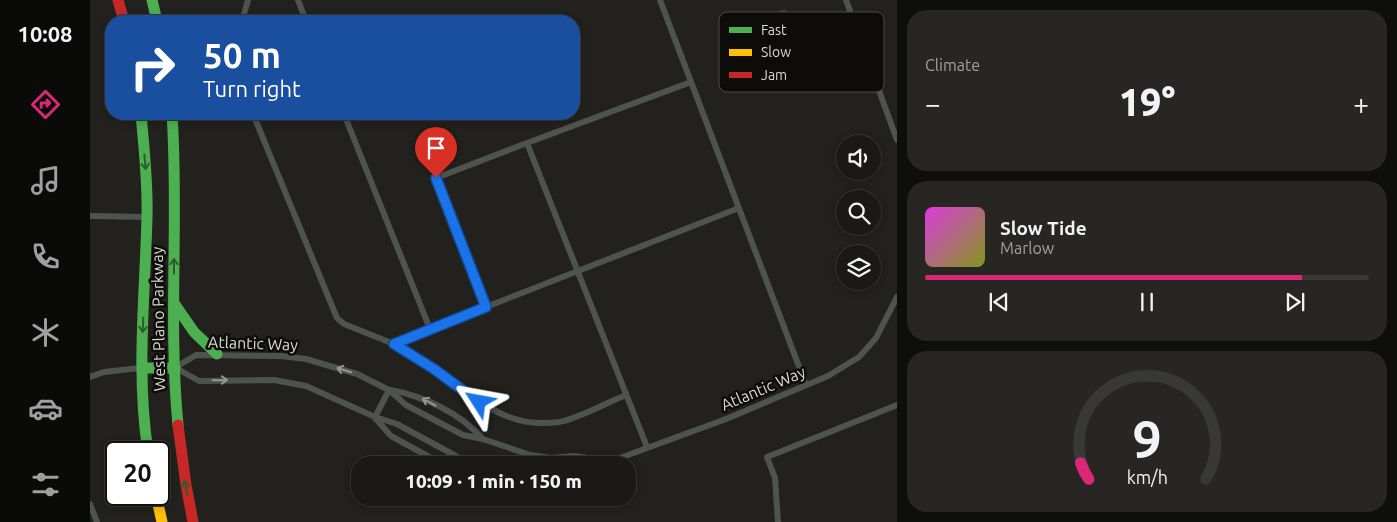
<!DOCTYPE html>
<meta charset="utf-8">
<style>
body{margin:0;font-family:Ubuntu,sans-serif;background:#272623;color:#f1f3f6;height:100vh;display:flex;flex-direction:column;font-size:19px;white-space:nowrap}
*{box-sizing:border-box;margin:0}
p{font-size:16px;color:#9fa0a1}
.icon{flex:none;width:28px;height:28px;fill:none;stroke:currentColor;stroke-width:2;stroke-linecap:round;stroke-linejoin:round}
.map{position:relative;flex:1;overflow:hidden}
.details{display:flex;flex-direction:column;gap:10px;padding:10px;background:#0e0e0c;width:500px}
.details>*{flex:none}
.hud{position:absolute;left:15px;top:15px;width:475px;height:105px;border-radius:20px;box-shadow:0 2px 8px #0003,0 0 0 1px #383835;background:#1a4fa0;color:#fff;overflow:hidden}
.controls{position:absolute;left:746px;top:135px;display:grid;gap:10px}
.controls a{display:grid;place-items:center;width:45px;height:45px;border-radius:50%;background:#1a1916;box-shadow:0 2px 8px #0003,0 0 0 1px #383835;font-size:25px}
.speed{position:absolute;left:15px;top:441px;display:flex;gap:10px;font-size:25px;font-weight:700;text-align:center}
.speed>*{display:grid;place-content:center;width:65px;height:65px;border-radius:50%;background:#1a1916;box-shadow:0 2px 8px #0003,0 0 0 1px #383835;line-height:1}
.speed .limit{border:2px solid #111;border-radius:8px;background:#fff;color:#111}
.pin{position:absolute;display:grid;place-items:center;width:42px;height:42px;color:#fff;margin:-51px -21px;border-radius:50% 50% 50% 0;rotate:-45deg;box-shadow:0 0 5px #0007}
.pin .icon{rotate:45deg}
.me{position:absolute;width:55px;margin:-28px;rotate:304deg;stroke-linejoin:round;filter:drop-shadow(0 0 4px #0008)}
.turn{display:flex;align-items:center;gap:18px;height:105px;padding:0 15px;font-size:22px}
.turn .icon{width:65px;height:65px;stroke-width:2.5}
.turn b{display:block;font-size:35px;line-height:42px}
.big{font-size:38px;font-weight:800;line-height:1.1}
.details .tile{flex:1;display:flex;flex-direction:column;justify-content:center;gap:8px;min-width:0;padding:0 18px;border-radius:20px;background:#272623}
.details .dial{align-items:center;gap:0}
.dial svg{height:130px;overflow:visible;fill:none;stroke:#383835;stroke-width:7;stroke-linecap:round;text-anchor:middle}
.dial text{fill:#f1f3f6;stroke:none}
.song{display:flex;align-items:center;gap:15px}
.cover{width:60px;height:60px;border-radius:8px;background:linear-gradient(135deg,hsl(300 70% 55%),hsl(70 70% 35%))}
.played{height:5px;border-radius:2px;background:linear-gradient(90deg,#db2777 85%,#383835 85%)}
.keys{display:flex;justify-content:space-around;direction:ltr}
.heat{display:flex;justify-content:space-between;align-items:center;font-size:28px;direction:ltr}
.trip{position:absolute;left:261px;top:456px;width:285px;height:50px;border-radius:20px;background:#1a1916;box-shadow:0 2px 8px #0003,0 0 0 1px #383835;font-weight:800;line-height:50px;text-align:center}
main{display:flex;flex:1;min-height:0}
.menu{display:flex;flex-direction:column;width:90px;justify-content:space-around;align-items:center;background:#0a0a09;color:#9fa0a1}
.menu .icon{width:35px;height:35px}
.menu .active{color:#db2777}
.menu b{font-size:22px;color:#f1f3f6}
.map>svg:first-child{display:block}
</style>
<main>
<nav class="menu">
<b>10:08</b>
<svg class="icon active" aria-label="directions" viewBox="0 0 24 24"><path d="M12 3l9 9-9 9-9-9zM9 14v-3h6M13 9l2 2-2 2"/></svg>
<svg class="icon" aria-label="music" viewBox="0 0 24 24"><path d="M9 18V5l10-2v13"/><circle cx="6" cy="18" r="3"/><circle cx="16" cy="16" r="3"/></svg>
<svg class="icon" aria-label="phone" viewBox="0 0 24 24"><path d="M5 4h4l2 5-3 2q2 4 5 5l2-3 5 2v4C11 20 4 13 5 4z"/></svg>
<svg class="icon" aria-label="climate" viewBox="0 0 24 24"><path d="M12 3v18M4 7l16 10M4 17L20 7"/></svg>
<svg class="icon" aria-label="car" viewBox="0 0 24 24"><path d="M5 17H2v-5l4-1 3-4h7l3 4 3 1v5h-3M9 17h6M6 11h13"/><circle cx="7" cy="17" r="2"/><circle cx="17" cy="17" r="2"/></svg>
<svg class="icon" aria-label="filters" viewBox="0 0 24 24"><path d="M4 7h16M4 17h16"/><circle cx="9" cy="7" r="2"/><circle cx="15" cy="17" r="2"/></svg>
</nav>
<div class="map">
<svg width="807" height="522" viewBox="0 0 807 522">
<rect width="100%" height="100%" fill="#23211d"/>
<!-- building -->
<path fill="#453c42" d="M695,9L700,21L678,30L673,18Z"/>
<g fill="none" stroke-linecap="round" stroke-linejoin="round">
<!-- lane -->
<path stroke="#4d5450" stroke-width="6" d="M208,0L216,21
M570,0L716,385
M756,0L807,140
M152,21L158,0
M163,114L247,318L254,324L304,344L396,307L346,178L437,143L557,447
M254,114L340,329
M437,143L601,82
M0,216L55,217
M396,307L649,208
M304,344C317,352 331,360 343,368C384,395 413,430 469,422C487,419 518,402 536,395
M86,367L106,355L191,356L216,359L267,374L299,390L316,405L373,435L393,439L440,455L461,458L484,456L518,461
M86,368L109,381L184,380L216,386L285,417L307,424L366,456L372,465
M0,377L14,372L50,368
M300,390C334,396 370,413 393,439
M285,417L299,390
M285,418L301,436L354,465
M511,465L636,419L738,376L769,357L786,338L807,297
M0,504L7,522
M688,522L685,478L677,457L807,405"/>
<!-- fast -->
<path stroke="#4caf50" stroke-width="11" d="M62,0L67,21
M51,114C54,148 58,182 57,217C55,296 46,373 58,452
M82,114C89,217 78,321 88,425
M84,303L104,332L127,354
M52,368H85"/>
<!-- slow -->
<path stroke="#ffc107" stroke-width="11" d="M66,495L72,522"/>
<!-- jam -->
<path stroke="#c62828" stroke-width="11" d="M28,0L34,21
M88,425L96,485L103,522"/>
</g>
<!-- one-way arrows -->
<defs><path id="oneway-shaft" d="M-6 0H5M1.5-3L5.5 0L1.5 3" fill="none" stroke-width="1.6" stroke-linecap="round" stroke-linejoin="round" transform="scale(1.25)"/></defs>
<g stroke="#2c5e2c">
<use href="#oneway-shaft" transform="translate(55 162) rotate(85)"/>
<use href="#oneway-shaft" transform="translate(84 266) rotate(-90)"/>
<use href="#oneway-shaft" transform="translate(53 325) rotate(92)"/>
<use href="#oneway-shaft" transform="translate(96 488) rotate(-101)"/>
</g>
<g stroke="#949792">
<use href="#oneway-shaft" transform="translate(254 370) rotate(-163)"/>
<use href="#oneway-shaft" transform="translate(130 380) rotate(-1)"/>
<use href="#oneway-shaft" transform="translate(339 402) rotate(-152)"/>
</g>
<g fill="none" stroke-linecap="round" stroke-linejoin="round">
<defs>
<path id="route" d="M346,178L396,307L304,344L344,369L389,402"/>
</defs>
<!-- route casing -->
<use href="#route" stroke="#114b97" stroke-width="12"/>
<!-- route -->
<use href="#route" stroke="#1a73e8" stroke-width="9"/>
</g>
<g text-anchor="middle" stroke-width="5" stroke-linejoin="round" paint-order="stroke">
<!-- street labels -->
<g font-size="16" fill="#dcdad5" stroke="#0d0c09">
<text transform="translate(68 319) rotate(-91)" y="6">West Plano Parkway</text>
<text transform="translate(163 343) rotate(2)" y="6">Atlantic Way</text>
<text transform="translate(673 388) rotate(-23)" y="6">Atlantic Way</text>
</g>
</g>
<!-- legend -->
<rect x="629" y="12" width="165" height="80" rx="8" fill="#0d0c09" stroke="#4b4a46" stroke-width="1"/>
<rect x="639" y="27" width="23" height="6" fill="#4caf50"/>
<rect x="639" y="49" width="23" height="7" fill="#ffc107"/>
<rect x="639" y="72" width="23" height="6" fill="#c62828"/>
<g font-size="14" fill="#dcdad5">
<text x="671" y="35">Fast</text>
<text x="671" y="57">Slow</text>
<text x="671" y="80">Jam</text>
</g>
</svg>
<div class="controls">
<a><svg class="icon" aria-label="sound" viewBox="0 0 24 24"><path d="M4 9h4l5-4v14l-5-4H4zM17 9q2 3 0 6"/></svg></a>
<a><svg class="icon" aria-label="search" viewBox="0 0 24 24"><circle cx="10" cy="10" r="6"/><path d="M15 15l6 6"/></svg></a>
<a><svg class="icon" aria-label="layers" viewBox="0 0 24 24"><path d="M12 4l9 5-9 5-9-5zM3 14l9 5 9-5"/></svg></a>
</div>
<div class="speed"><div class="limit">20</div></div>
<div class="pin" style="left:346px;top:178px;background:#d93025"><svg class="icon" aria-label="arrive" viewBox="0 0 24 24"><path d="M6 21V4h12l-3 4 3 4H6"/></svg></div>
<svg class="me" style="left:389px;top:402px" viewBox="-20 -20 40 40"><path d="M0-17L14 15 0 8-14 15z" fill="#1a73e8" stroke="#fff" stroke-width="4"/></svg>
<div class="trip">10:09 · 1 min · 150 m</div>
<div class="hud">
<div class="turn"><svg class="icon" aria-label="right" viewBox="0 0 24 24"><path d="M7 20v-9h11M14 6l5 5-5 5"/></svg><div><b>50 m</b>Turn right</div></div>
</div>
</div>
<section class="details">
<div class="tile"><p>Climate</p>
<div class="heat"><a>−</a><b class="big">19°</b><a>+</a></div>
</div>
<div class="tile">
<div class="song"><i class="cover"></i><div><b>Slow Tide</b><p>Marlow</p></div></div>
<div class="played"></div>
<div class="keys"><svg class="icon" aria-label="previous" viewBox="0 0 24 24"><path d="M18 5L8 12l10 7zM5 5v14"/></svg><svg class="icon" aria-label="pause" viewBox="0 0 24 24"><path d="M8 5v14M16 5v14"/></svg><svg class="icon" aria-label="next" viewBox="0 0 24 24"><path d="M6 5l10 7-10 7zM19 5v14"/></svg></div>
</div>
<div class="tile dial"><svg viewBox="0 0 100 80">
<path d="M14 69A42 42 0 1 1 86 69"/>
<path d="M14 69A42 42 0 0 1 9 59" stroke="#db2777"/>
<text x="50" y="56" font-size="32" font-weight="700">9</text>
<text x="50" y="72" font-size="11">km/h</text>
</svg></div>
</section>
</main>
